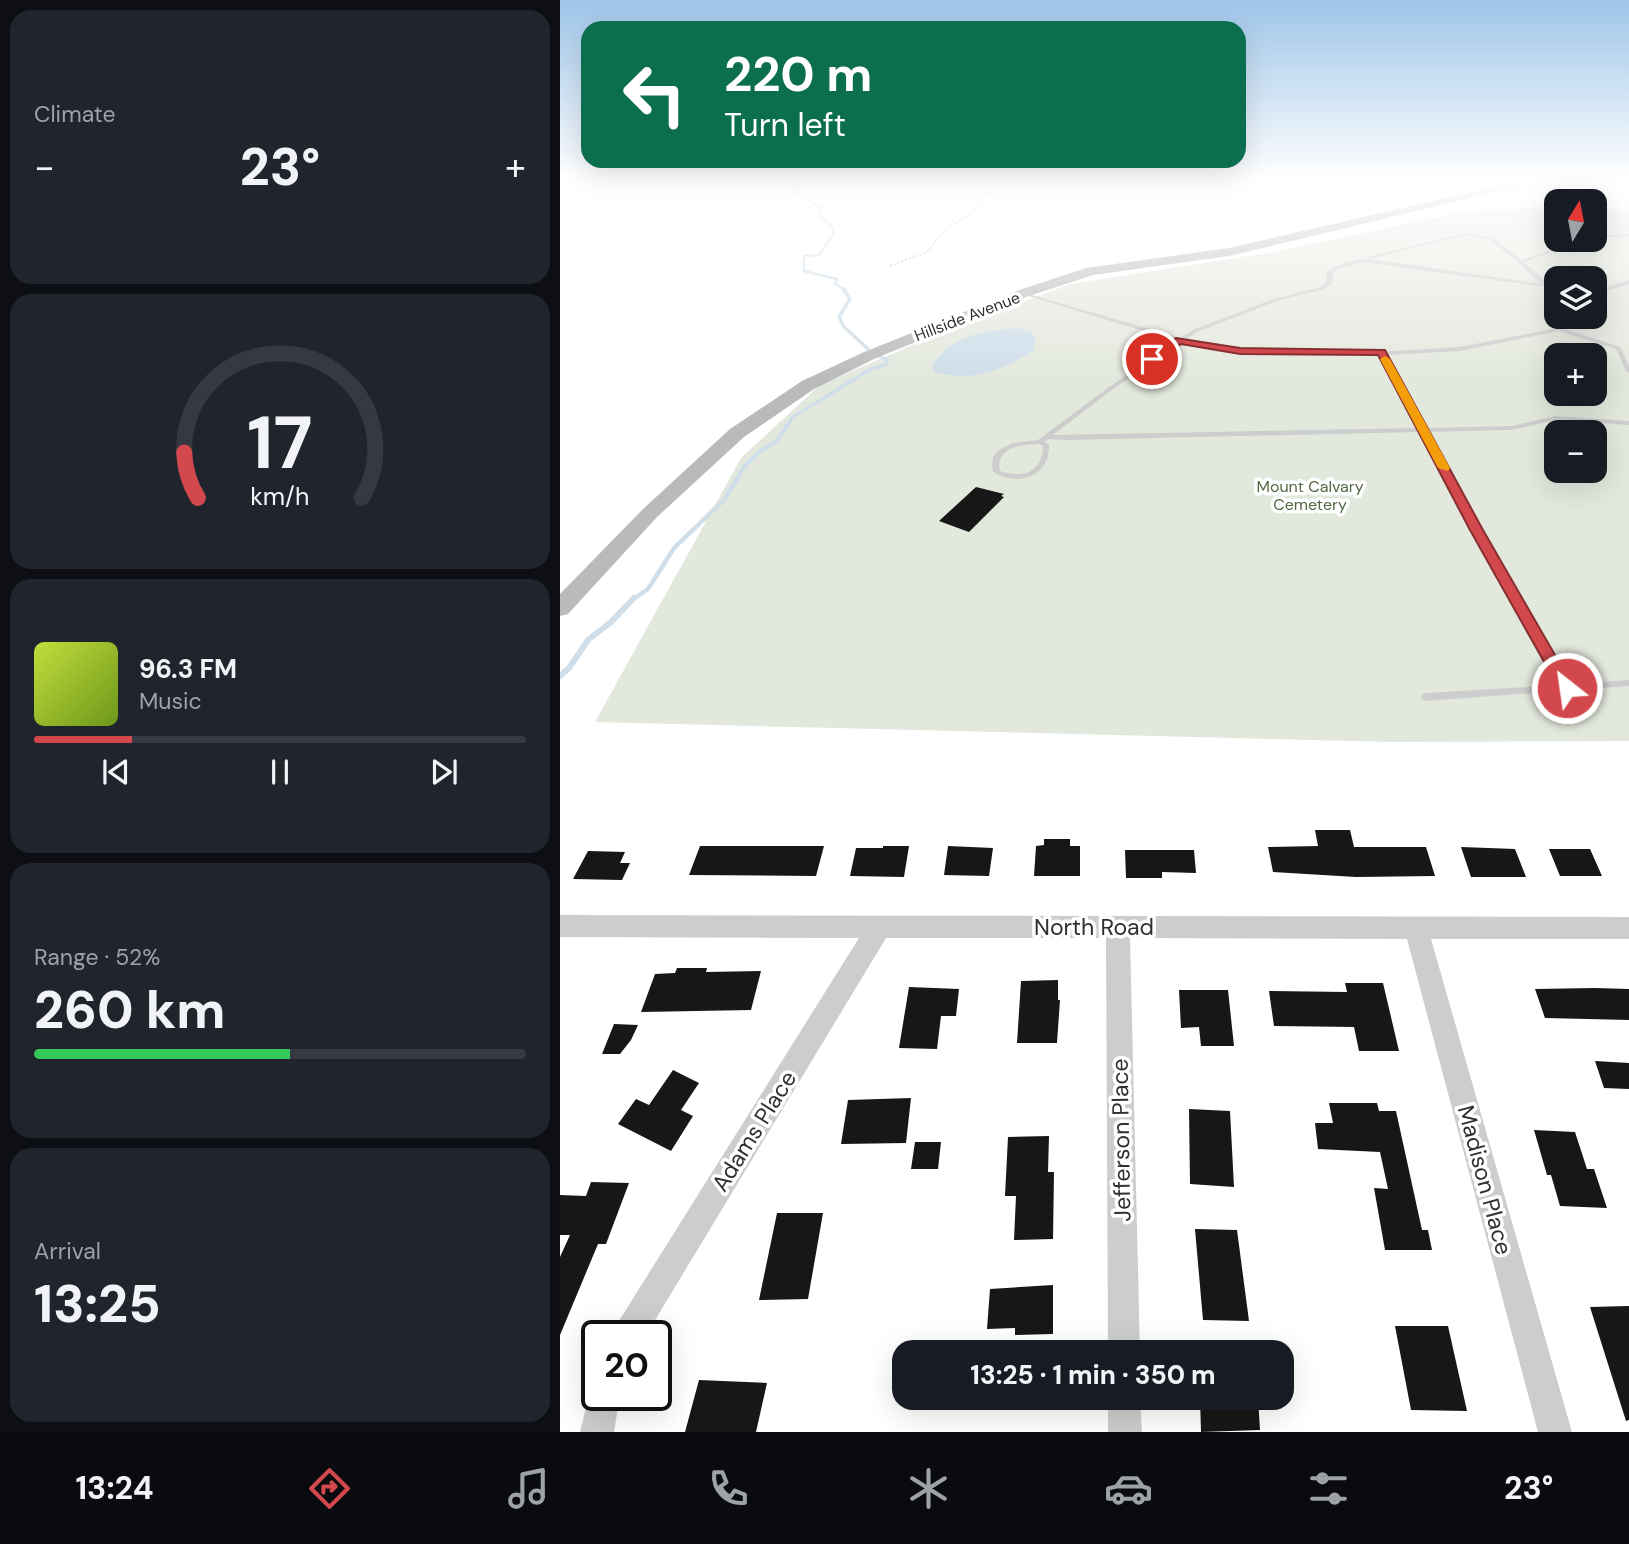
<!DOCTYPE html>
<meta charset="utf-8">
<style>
body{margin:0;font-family:"DM Sans",sans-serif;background:#20242c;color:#f1f3f6;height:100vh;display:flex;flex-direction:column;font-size:26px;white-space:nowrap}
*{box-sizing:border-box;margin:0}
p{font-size:23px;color:#9ea1a6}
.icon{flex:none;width:38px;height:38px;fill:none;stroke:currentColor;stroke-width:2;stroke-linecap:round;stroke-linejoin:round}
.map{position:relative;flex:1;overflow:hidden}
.drawer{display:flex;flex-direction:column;gap:10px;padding:10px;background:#0d0f14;width:560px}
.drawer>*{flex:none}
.hud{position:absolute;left:21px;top:21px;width:665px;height:147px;border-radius:21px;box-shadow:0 7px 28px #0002;background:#0b6e4f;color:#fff;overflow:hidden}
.needle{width:46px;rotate:10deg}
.fabs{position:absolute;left:984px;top:189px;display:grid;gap:14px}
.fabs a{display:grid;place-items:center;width:63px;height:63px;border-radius:14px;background:#171b24;box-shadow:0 7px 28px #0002;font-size:35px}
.speed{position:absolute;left:21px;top:1320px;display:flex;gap:14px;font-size:35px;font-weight:700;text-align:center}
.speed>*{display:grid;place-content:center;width:91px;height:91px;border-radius:50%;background:#171b24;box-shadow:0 7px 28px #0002;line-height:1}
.speed .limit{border:4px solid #111;border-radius:10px;background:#fff;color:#111}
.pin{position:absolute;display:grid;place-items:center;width:60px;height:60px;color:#fff;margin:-30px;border:4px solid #fff;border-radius:50%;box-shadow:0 2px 7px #0007}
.me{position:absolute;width:77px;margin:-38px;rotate:330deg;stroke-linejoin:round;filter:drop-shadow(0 0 5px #0008)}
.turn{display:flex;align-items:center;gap:24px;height:147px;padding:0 28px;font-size:32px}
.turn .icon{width:91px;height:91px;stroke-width:2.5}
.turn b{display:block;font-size:49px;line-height:60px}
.big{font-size:52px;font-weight:800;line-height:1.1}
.drawer .widget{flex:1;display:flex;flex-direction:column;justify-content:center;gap:10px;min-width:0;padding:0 24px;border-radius:21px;background:#20242c}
.drawer .dial{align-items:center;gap:0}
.dial svg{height:182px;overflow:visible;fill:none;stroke:#363941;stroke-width:7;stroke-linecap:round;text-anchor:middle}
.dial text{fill:#f1f3f6;stroke:none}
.song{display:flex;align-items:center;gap:21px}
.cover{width:84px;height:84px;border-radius:10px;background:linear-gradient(135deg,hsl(70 70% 55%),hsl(80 70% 35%))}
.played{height:7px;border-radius:4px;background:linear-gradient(90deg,#d2484c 20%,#363941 20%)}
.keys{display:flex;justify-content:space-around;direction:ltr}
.heat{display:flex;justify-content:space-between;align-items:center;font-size:38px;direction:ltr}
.charge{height:10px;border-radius:5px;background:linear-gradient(90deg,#34c759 52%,#363941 0)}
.trip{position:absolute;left:332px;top:1340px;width:402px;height:70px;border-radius:21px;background:#171b24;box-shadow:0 7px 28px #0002;font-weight:800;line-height:70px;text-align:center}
.menu{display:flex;height:112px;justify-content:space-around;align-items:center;background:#090b0e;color:#9ea1a6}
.menu .icon{width:49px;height:49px}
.menu .selected{color:#d2484c}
.menu b{font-size:32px;color:#f1f3f6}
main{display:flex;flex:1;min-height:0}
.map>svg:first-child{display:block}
</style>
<main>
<section class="drawer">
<div class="widget"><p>Climate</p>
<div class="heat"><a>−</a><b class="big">23°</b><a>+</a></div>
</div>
<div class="widget dial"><svg viewBox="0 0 100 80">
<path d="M14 69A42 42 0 1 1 86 69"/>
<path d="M14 69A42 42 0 0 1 8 49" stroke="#d2484c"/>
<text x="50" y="56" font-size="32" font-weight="700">17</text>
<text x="50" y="72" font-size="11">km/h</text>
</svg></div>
<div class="widget">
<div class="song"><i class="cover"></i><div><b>96.3 FM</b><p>Music</p></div></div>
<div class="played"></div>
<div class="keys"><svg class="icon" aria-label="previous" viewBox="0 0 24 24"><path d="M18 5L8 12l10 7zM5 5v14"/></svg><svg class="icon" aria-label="pause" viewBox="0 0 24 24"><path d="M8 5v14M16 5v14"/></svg><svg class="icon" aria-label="next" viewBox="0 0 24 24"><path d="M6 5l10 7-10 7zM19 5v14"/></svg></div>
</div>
<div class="widget"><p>Range · 52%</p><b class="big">260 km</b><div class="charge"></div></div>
<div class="widget"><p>Arrival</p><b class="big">13:25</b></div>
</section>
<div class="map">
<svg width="1069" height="1432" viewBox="0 0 1069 1432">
<rect width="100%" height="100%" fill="#fff"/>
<!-- green -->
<path fill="#e3e8dd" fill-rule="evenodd" d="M996,207V240H1034V208L1069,211V741L832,742L35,722L181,458L260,385L383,332L510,284L708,253L908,211ZM996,278H1034V317H996ZM996,355H1034V394H996ZM996,432H1034V471H996Z"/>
<!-- water -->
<path fill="#cfdee9" d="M457,328L471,332L476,338L473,351C444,370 409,383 374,372L372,365C393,335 422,331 457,328Z"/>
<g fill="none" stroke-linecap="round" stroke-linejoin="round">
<!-- stream-far3 -->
<path stroke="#cfdee9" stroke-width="2.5" d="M231,180L226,184L260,208V217L272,226L274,233L259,255L244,256V271L277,279L275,284L286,290"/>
<!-- stream-far2 -->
<path stroke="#cfdee9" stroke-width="3.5" d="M283,289L290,299L279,317L284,327L308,349
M226,428L233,417L311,369L325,365L328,360L319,356"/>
<!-- stream-far1 -->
<path stroke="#cfdee9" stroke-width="4.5" d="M72,600L88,589L114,548L165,499L184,467L200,451L217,441L227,426"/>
<!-- stream -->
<path stroke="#cfdee9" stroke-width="6" d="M0,676L9,668L28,640L51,622L74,598"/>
</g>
<!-- building -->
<path fill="#171717" d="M416,487L444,494L441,496L444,497L409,532L379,521Z
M755,830H790L794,847H866L875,876L796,877L713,872L708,847L758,846Z
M484,839H510V846H520V876H474L476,846L484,845Z
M140,846H264L256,876L129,875Z
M323,846H349L344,877L290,876L296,848H323Z
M388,846L433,848L429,876L384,875Z
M901,847L955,849L966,877H911Z
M989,849H1030L1042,876H1000Z
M565,850H634L636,873L602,872V878H566Z
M28,851L65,852L60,863H70L62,880L13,879Z
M117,968H147L146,972L201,971L191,1010L81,1012L95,974L115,973Z
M498,980V1000H500L497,1043H457L461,981Z
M785,983H823L839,1051H799L794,1027L714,1026L709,991L787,992Z
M349,987L399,989L396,1016H381L377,1049L339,1048Z
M1035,988L1069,989V1020L985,1018L975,989Z
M619,990H668L674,1046H641L639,1027L621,1028Z
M54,1024L78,1025L71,1040L60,1054H42Z
M1035,1061L1069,1063V1089L1044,1088Z
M113,1070L139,1083L121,1110L133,1116L111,1151L58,1124L76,1099L89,1105Z
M351,1098L346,1143L281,1144L288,1100Z
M769,1103H817L819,1111H836L862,1230H868L872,1250H825L814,1188L828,1189L820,1152L758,1149L755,1123H773Z
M629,1109L670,1111L674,1187L630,1184Z
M974,1130L1015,1132L1027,1169H1034L1047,1208L1000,1206L991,1175H987Z
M489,1136L488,1172H494L493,1239L454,1240L456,1196H445L448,1137Z
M355,1142H381L378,1169H351Z
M31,1182L69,1183L46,1244H38L0,1335V1257L10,1235H0V1195L26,1196Z
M217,1213H263L248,1299L199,1300Z
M635,1229L677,1230L689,1321L643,1320Z
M493,1285V1334L455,1335V1328L427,1329L430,1289Z
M1069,1306V1420L1066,1421L1030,1307Z
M835,1326H888L907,1411L851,1410Z
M139,1380L207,1383L196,1432H125Z
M640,1398H698L700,1430L641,1432Z"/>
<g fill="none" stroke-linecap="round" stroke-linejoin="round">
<!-- path -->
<path stroke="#c7c7c7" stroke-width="2" stroke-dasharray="2 2" stroke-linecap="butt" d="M503,182L505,180
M330,266L367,252L387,228L412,214L427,189L423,180"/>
<!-- service -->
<path fill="#cdcdcd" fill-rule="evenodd" d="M906,233L933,238L962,260L1020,240H1026L964,262L989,285L996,288V292L986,287L802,262L777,269L773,273L772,284L764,289L717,301L637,332L626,340L680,349L836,351L900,347L988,330L1006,325L1009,317H1015L1010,327L1005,329L1060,347L1069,365V373L1066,371L1056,349L999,331L900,351L825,355L865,428L952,426L995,416L1069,421V425L995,420L952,430L867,432L920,530L1010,684L1069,680V686L866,701L863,700L861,697L863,694L866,693L1000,685L912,530L860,432L507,440L488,439L485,442L489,445C490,477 458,487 433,472L432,464L433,457L439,450L453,443L478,440L545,390L616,341L462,294V292L620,338L633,330L713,299L760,287L766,283L767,272C777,264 796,258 809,259L807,257ZM906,235L929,240L959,263L981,284L809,259ZM622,342L680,353L819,355L858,428L493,435L549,392ZM479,444L483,446C483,472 463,479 440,471C435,448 461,444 479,444Z
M1069,234V236L1034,238V236Z
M1069,280V284L1034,295V291Z"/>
<!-- minor -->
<path fill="#cdcdcd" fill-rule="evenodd" d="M0,915L1069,917V939H871L1012,1432H978L847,939L570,938L580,1353H548L546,938H326L86,1335H52L57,1324L299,938L0,937Z
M37,1382V1395H60L54,1432H20L32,1383Z
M548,1398H580L582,1432H548Z"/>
<!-- secondary -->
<path fill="#bababa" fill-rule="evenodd" d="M964,180H986L669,256L533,275L469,296L316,358L254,389L184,437L97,517L8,614L0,616V594L83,509L170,429L242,381L304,352L459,290L526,268L669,248Z"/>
</g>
<!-- sky -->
<linearGradient id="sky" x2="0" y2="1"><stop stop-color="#9ec5e8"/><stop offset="0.47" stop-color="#fff"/><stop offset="1" stop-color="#fff" stop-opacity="0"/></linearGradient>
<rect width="1069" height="381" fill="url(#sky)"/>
<!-- route -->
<path fill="#d2484c" stroke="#882f31" stroke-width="2" d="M616,338L680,348L825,350L923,530L1014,688L1012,692H1001L910,530L818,355L680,354L621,344L595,362H588V357Z"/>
<!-- slow -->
<path fill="#f59e0b" d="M825,356L830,359L890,468L888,471L878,468L820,359Z"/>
<g text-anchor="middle" stroke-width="7" stroke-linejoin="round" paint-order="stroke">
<!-- far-street labels -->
<g font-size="16" fill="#303030" stroke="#fff">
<text transform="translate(407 316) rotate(-21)" y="6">Hillside Avenue</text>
</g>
<!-- far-park labels -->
<g font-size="16" fill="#526742" stroke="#fff">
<text x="750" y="492">Mount Calvary<tspan x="750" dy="18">Cemetery</tspan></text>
</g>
<!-- near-street labels -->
<g font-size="23" fill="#303030" stroke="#fff">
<text x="534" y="935">North Road</text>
<text transform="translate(194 1131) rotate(-58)" y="8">Adams Place</text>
<text transform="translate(561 1140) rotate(-91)" y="8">Jefferson Place</text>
<text transform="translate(925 1180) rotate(75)" y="8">Madison Place</text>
</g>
</g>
</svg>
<div class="fabs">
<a><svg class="needle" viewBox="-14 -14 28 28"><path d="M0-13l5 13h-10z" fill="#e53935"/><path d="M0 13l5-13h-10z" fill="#9ea1a6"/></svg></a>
<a><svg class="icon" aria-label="layers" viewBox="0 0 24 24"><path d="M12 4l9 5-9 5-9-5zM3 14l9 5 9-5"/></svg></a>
<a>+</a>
<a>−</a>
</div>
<div class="speed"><div class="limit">20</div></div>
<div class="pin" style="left:592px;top:359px;background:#d93025"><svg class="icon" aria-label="arrive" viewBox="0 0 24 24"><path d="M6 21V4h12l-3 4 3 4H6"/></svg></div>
<svg class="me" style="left:1007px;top:688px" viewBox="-20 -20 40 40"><circle r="17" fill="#d2484c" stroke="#fff" stroke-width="3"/><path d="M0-11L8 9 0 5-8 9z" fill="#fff"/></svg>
<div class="trip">13:25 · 1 min · 350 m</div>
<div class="hud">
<div class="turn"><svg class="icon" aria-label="left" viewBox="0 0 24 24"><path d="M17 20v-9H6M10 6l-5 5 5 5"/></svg><div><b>220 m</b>Turn left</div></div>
</div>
</div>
</main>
<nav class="menu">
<b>13:24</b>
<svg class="icon selected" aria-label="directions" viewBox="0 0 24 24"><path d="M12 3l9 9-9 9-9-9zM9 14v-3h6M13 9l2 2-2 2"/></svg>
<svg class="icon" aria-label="music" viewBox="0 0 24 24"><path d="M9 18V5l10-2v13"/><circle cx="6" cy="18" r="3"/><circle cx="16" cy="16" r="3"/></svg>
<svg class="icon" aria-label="phone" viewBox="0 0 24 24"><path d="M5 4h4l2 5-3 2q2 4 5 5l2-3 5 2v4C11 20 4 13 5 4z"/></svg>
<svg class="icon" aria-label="climate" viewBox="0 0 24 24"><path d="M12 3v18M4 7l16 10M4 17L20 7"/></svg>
<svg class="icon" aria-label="car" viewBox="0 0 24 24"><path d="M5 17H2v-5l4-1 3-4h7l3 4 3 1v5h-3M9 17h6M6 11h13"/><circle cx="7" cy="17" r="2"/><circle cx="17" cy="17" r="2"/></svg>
<svg class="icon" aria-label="filters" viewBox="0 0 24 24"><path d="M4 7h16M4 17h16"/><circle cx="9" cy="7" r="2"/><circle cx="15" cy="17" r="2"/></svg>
<b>23°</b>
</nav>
